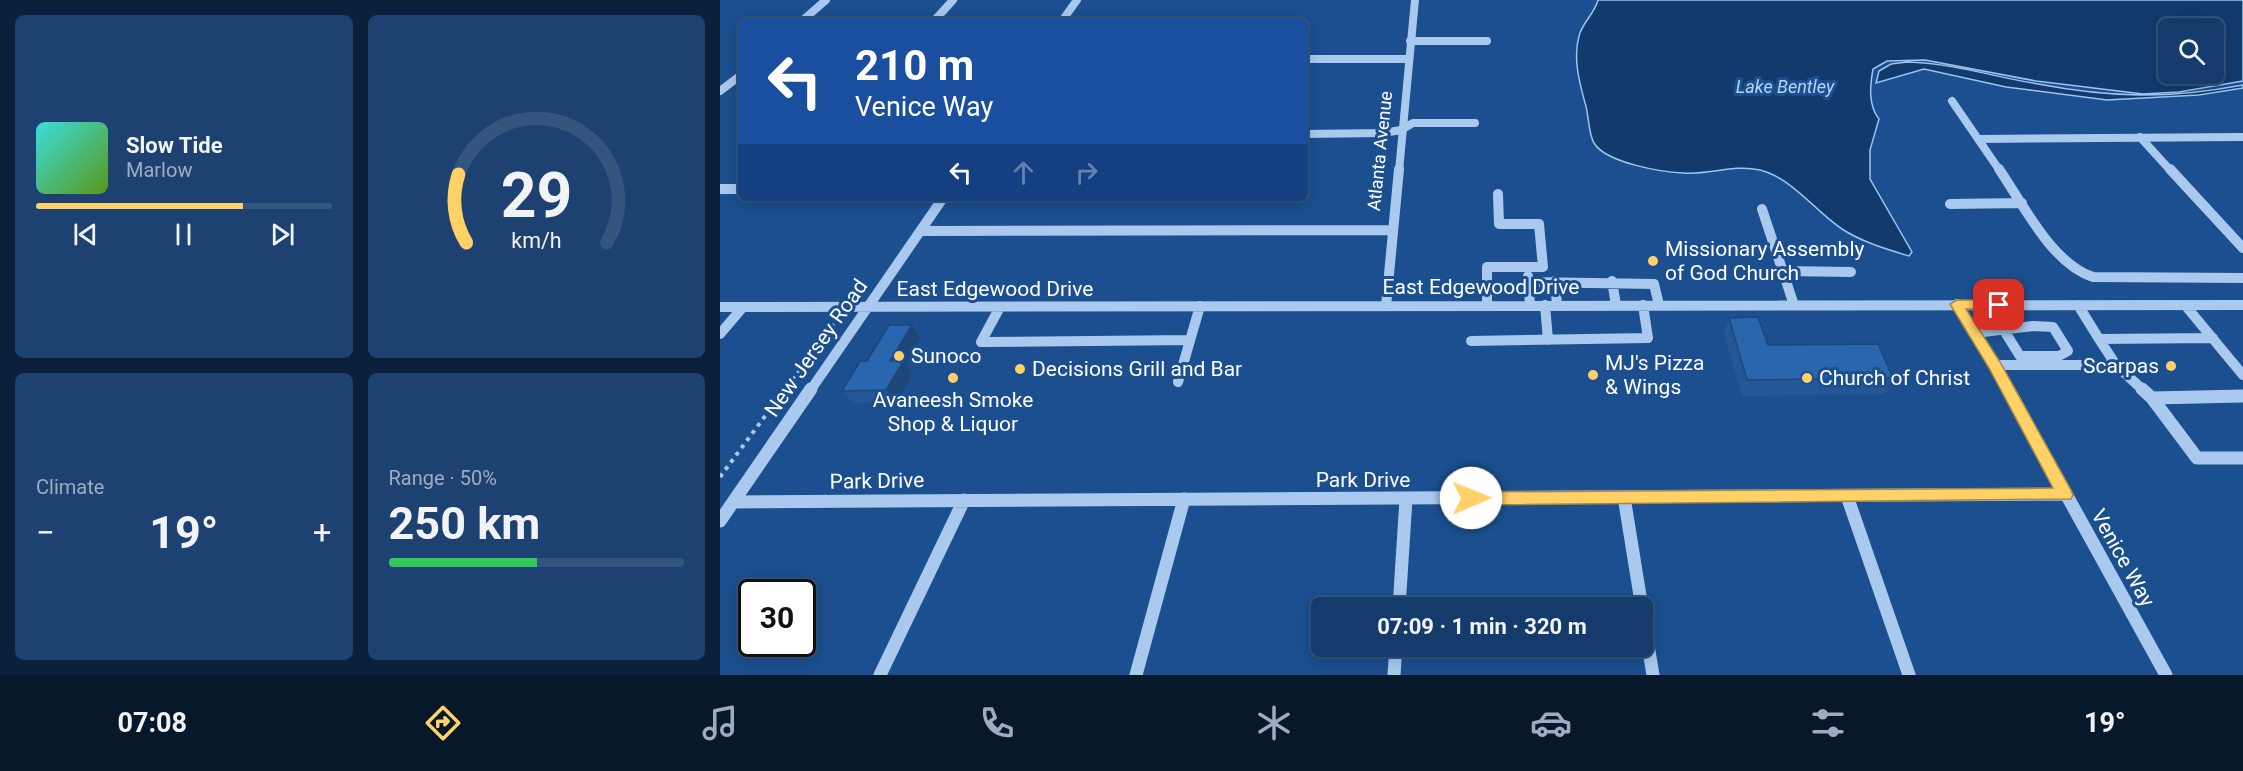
<!DOCTYPE html>
<meta charset="utf-8">
<style>
body{margin:0;font-family:Roboto,sans-serif;background:#1d4271;color:#f1f3f6;height:100vh;display:flex;flex-direction:column;font-size:22px;white-space:nowrap}
*{box-sizing:border-box;margin:0}
p{font-size:20px;color:#9dadc1}
.icon{flex:none;width:33px;height:33px;fill:none;stroke:currentColor;stroke-width:2;stroke-linecap:round;stroke-linejoin:round}
.map{position:relative;flex:1;overflow:hidden}
.side{display:flex;flex-direction:column;gap:15px;padding:15px;background:#0b203b;width:720px}
.side>*{flex:none}
.guide{position:absolute;left:18px;top:18px;width:570px;height:183px;border-radius:9px;box-shadow:0 3px 15px #0003,0 0 0 2px #33557e;background:#1a4fa0;color:#fff;overflow:hidden}
.buttons{position:absolute;left:1438px;top:18px;display:grid;gap:12px}
.buttons a{display:grid;place-items:center;width:66px;height:66px;border-radius:9px;background:#143b6b;box-shadow:0 3px 15px #0003,0 0 0 2px #33557e;font-size:30px}
.speed{position:absolute;left:18px;top:579px;display:flex;gap:12px;font-size:30px;font-weight:700;text-align:center}
.speed>*{display:grid;place-content:center;width:78px;height:78px;border-radius:50%;background:#143b6b;box-shadow:0 3px 15px #0003,0 0 0 2px #33557e;line-height:1}
.speed .limit{border:3px solid #111;border-radius:9px;background:#fff;color:#111}
.pin{position:absolute;display:grid;place-items:center;width:51px;height:51px;color:#fff;margin:-26px;border-radius:12px;box-shadow:0 3px 9px #0006}
.me{position:absolute;width:66px;margin:-33px;rotate:89deg;stroke-linejoin:round;filter:drop-shadow(0 0 4px #0008)}
.turn{display:flex;align-items:center;gap:21px;height:126px;padding:0 18px;font-size:27px}
.turn .icon{width:78px;height:78px;stroke-width:2.5}
.turn b{display:block;font-size:42px;line-height:51px}
.lanes{display:flex;align-items:center;height:57px;padding:0 18px;background:#0003;justify-content:center;gap:30px;direction:ltr}
.lanes .off{opacity:.35}
.big{font-size:45px;font-weight:700;line-height:1.1}
.side .widget{flex:1;display:flex;flex-direction:column;justify-content:center;gap:9px;min-width:0;padding:0 21px;border-radius:9px;background:#1d4271}
.side .dial{align-items:center;gap:0}
.dial svg{height:156px;overflow:visible;fill:none;stroke:#33557e;stroke-width:7;stroke-linecap:round;text-anchor:middle}
.dial text{fill:#f1f3f6;stroke:none}
.song{display:flex;align-items:center;gap:18px}
.cover{width:72px;height:72px;border-radius:9px;background:linear-gradient(135deg,hsl(180 70% 55%),hsl(90 70% 35%))}
.played{height:6px;border-radius:3px;background:linear-gradient(90deg,#ffd166 70%,#33557e 70%)}
.keys{display:flex;justify-content:space-around;direction:ltr}
.heat{display:flex;justify-content:space-between;align-items:center;font-size:33px;direction:ltr}
.charge{height:9px;border-radius:4px;background:linear-gradient(90deg,#34c759 50%,#33557e 0)}
.side .tiles{flex:1;display:grid;gap:15px;grid-template-columns:repeat(2,1fr)}
.trip{position:absolute;left:591px;top:597px;width:342px;height:60px;border-radius:9px;background:#143b6b;box-shadow:0 3px 15px #0003,0 0 0 2px #33557e;font-weight:700;line-height:60px;text-align:center}
.menu{display:flex;height:96px;justify-content:space-around;align-items:center;background:#08182b;color:#9dadc1}
.menu .icon{width:42px;height:42px}
.menu .current{color:#ffd166}
.menu b{font-size:27px;color:#f1f3f6}
main{display:flex;flex:1;min-height:0}
.map>svg:first-child{display:block}
</style>
<main>
<section class="side">
<div class="tiles">
<div class="widget">
<div class="song"><i class="cover"></i><div><b>Slow Tide</b><p>Marlow</p></div></div>
<div class="played"></div>
<div class="keys"><svg class="icon" aria-label="previous" viewBox="0 0 24 24"><path d="M18 5L8 12l10 7zM5 5v14"/></svg><svg class="icon" aria-label="pause" viewBox="0 0 24 24"><path d="M8 5v14M16 5v14"/></svg><svg class="icon" aria-label="next" viewBox="0 0 24 24"><path d="M6 5l10 7-10 7zM19 5v14"/></svg></div>
</div>
<div class="widget dial"><svg viewBox="0 0 100 80">
<path d="M14 69A42 42 0 1 1 86 69"/>
<path d="M14 69A42 42 0 0 1 10 34" stroke="#ffd166"/>
<text x="50" y="56" font-size="32" font-weight="700">29</text>
<text x="50" y="72" font-size="11">km/h</text>
</svg></div>
<div class="widget"><p>Climate</p>
<div class="heat"><a>−</a><b class="big">19°</b><a>+</a></div>
</div>
<div class="widget"><p>Range · 50%</p><b class="big">250 km</b><div class="charge"></div></div>
</div>
</section>
<div class="map">
<svg width="1523" height="675" viewBox="0 0 1523 675">
<rect width="100%" height="100%" fill="#1b4f8f"/>
<!-- water -->
<path fill="#123a6d" stroke="#9cc4f0" stroke-width="1.5" fill-rule="evenodd" d="M878,0H1523V81L1459,92L1423,94L1316,81L1205,60L1167,61L1153,69C1150,86 1148,105 1159,119L1150,150V179L1192,252L1189,256C1166,249 1142,242 1122,229C1095,211 1072,178 1040,170C1013,164 990,175 963,173C942,172 886,163 874,143C868,133 869,114 865,103C859,81 853,58 859,36C862,23 875,13 878,0ZM1449,28H1494V74H1449Z
M1187,62C1232,63 1274,77 1318,84C1392,98 1449,99 1523,85V88L1479,95L1387,100L1286,87L1204,69L1156,83L1159,71L1171,64Z"/>
<g fill="none" stroke-linecap="round" stroke-linejoin="round">
<!-- path-far1 -->
<path stroke="#a9c9ee" stroke-width="3" stroke-dasharray="3 4.5" stroke-linecap="butt" d="M64,391L114,324"/>
<!-- path -->
<path stroke="#a9c9ee" stroke-width="4" stroke-dasharray="4 5" stroke-linecap="butt" d="M0,477L65,389"/>
<!-- minor-far2 -->
<path stroke="#a9c9ee" stroke-width="8" d="M82,21L106,0
M214,21L233,0
M342,21L357,0
M690,41H767
M585,59H689
M0,91L21,75
M1232,101L1280,171
M585,134L663,133L681,130L693,123H755
M1420,137L1451,171
M1258,139L1523,137
M679,171L695,0"/>
<!-- minor-far1 -->
<path stroke="#a9c9ee" stroke-width="10" d="M1279,169C1303,204 1332,264 1373,277L1523,278
M1450,169L1523,248
M0,189H21
M1230,204L1302,203
M1042,209L1074,305
M202,231L671,230
M1063,271L1131,272
M808,276L810,305
M835,281L837,305
M892,281L896,305
M809,282L934,284L939,305
M1237,304L1289,391
M767,305V267H823L819,224H779L778,194
M825,305L828,340
M1358,305L1379,339
M1465,305L1523,375
M666,306L679,169
M0,307L1523,305
M280,307L261,342L470,340
M1285,332L1300,356
M1255,333L1313,326L1333,327L1348,351L1339,356H1300
M0,334L23,307
M751,341L928,338L923,305
M1275,365H1396L1424,391
M1396,365L1379,339L1493,338
M458,382L480,306
M90,391L223,198"/>
<!-- minor -->
<path stroke="#a9c9ee" stroke-width="13" d="M1288,389L1446,675
M1422,389L1432,398L1523,396
M1432,398L1477,458H1523
M1127,496L1189,675
M904,497L922,608
M13,502L1345,494
M0,521L91,389
M679,608L686,499
M922,609L933,675
M160,675L244,500
M416,675L464,499
M674,675L676,646"/>
</g>
<!-- wall -->
<path fill="#245895" d="M1009,318L1048,345L1173,378L1164,394L1022,396L1004,334Z
M192,325L201,338L186,363L193,373L177,403H133L122,391L147,361Z"/>
<!-- shaded-wall -->
<path fill="#1d4779" d="M192,325L201,338L186,363L193,373L177,403L166,390L170,361Z"/>
<!-- building -->
<path fill="#2a66ad" stroke="#1d4779" stroke-width="1.5" d="M1038,317L1048,345L1158,344L1173,378L1027,380L1009,318Z
M169,325H192L170,361L184,360L166,390L122,391L140,361H147Z"/>
<!-- route -->
<path fill="#ffd166" stroke="#a68842" stroke-width="1.5" d="M1237,300H1279L1286,305L1279,309H1246L1280,362L1351,490L1353,495L1351,499L751,505L746,503L743,498L746,494L751,492L1333,488L1269,368L1230,304Z"/>
<!-- markers -->
<g fill="#ffd166" stroke="#1b4f8f" stroke-width="2">
<circle cx="933" cy="261" r="6"/>
<circle cx="179" cy="356" r="6"/>
<circle cx="1451" cy="366" r="6"/>
<circle cx="300" cy="369" r="6"/>
<circle cx="873" cy="375" r="6"/>
<circle cx="233" cy="378" r="6"/>
<circle cx="1087" cy="378" r="6"/>
</g>
<g text-anchor="middle" stroke-width="6" stroke-linejoin="round" paint-order="stroke">
<!-- far-water labels -->
<g font-size="18" font-style="italic" fill="#b5d3f5" stroke="#1b4f8f">
<text x="1065" y="93">Lake Bentley</text>
</g>
<!-- far-street labels -->
<g font-size="18" fill="#fff" stroke="#1b4f8f">
<text transform="translate(660 151) rotate(-84)" y="6">Atlanta Avenue</text>
</g>
<!-- poi labels -->
<g font-size="21" fill="#fff" stroke="#1b4f8f" text-anchor="start">
<text x="945" y="256">Missionary Assembly<tspan x="945" dy="24">of God Church</tspan></text>
<text x="191" y="363">Sunoco</text>
<text x="885" y="370">MJ's Pizza<tspan x="885" dy="24">&amp; Wings</tspan></text>
<text x="1439" y="373" text-anchor="end">Scarpas</text>
<text x="312" y="376">Decisions Grill and Bar</text>
<text x="1099" y="385">Church of Christ</text>
<text x="233" y="407" text-anchor="middle">Avaneesh Smoke<tspan x="233" dy="24">Shop &amp; Liquor</tspan></text>
</g>
<!-- street labels -->
<g font-size="21" fill="#fff" stroke="#1b4f8f">
<text x="761" y="294">East Edgewood Drive</text>
<text x="275" y="296">East Edgewood Drive</text>
<text transform="translate(96 348) rotate(-55)" y="7">New Jersey Road</text>
<text x="643" y="487">Park Drive</text>
<text transform="translate(157 481) rotate(-1)" y="7">Park Drive</text>
<text transform="translate(1403 558) rotate(61)" y="7">Venice Way</text>
</g>
</g>
</svg>
<div class="buttons">
<a><svg class="icon" aria-label="search" viewBox="0 0 24 24"><circle cx="10" cy="10" r="6"/><path d="M15 15l6 6"/></svg></a>
</div>
<div class="speed"><div class="limit">30</div></div>
<div class="pin" style="left:1279px;top:305px;background:#d93025"><svg class="icon" aria-label="arrive" viewBox="0 0 24 24"><path d="M6 21V4h12l-3 4 3 4H6"/></svg></div>
<svg class="me" style="left:751px;top:498px" viewBox="-20 -20 40 40"><circle r="19" fill="#fff"/><path d="M0-13L10 11 0 6-10 11z" fill="#ffd166"/></svg>
<div class="trip">07:09 · 1 min · 320 m</div>
<div class="guide">
<div class="turn"><svg class="icon" aria-label="left" viewBox="0 0 24 24"><path d="M17 20v-9H6M10 6l-5 5 5 5"/></svg><div><b>210 m</b>Venice Way</div></div>
<div class="lanes"><svg class="icon" aria-label="left" viewBox="0 0 24 24"><path d="M17 20v-9H6M10 6l-5 5 5 5"/></svg><svg class="icon off" aria-label="ahead" viewBox="0 0 24 24"><path d="M12 20V5M6 11l6-6 6 6"/></svg><svg class="icon off" aria-label="right" viewBox="0 0 24 24"><path d="M7 20v-9h11M14 6l5 5-5 5"/></svg></div>
</div>
</div>
</main>
<nav class="menu">
<b>07:08</b>
<svg class="icon current" aria-label="directions" viewBox="0 0 24 24"><path d="M12 3l9 9-9 9-9-9zM9 14v-3h6M13 9l2 2-2 2"/></svg>
<svg class="icon" aria-label="music" viewBox="0 0 24 24"><path d="M9 18V5l10-2v13"/><circle cx="6" cy="18" r="3"/><circle cx="16" cy="16" r="3"/></svg>
<svg class="icon" aria-label="phone" viewBox="0 0 24 24"><path d="M5 4h4l2 5-3 2q2 4 5 5l2-3 5 2v4C11 20 4 13 5 4z"/></svg>
<svg class="icon" aria-label="climate" viewBox="0 0 24 24"><path d="M12 3v18M4 7l16 10M4 17L20 7"/></svg>
<svg class="icon" aria-label="car" viewBox="0 0 24 24"><path d="M5 17H2v-5l4-1 3-4h7l3 4 3 1v5h-3M9 17h6M6 11h13"/><circle cx="7" cy="17" r="2"/><circle cx="17" cy="17" r="2"/></svg>
<svg class="icon" aria-label="filters" viewBox="0 0 24 24"><path d="M4 7h16M4 17h16"/><circle cx="9" cy="7" r="2"/><circle cx="15" cy="17" r="2"/></svg>
<b>19°</b>
</nav>
